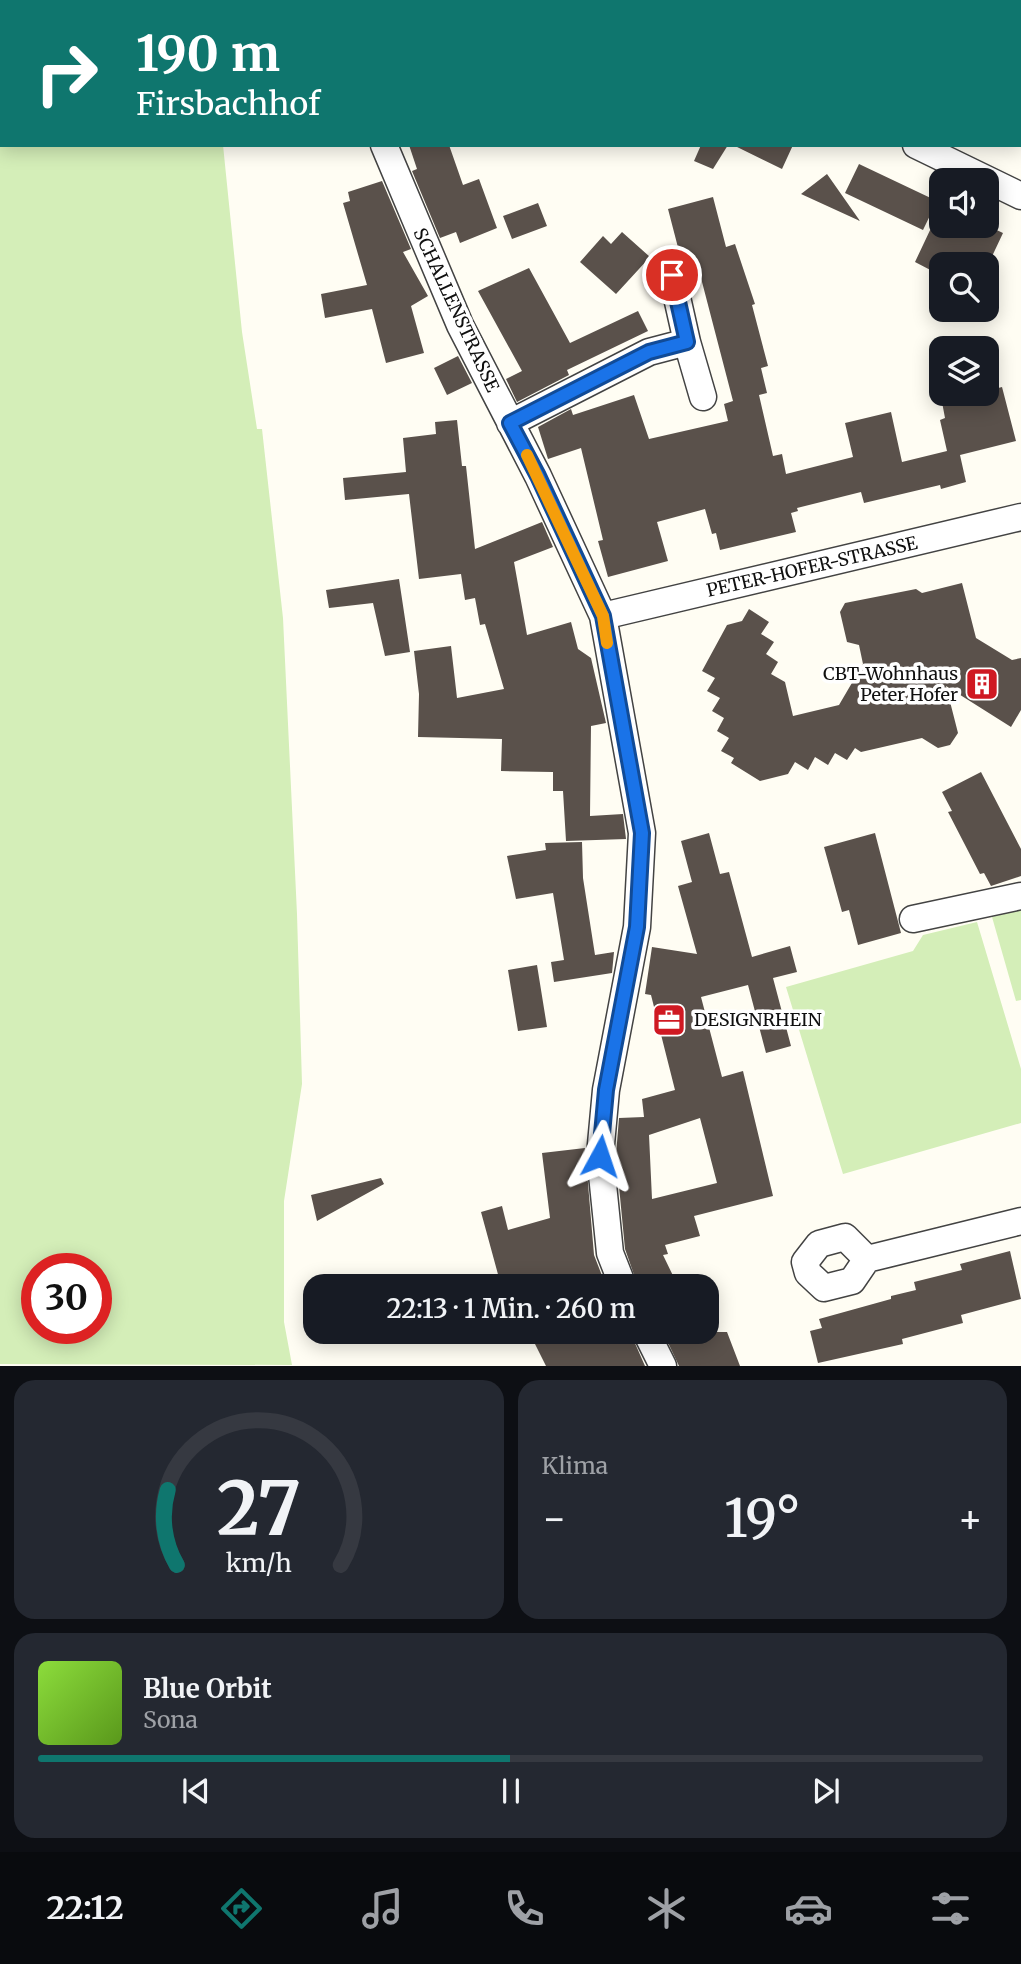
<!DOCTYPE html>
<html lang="de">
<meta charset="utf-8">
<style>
body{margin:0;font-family:Merriweather,serif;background:#242831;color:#f1f3f6;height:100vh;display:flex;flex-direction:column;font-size:26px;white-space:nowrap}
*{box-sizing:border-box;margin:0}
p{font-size:23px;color:#9ea1a6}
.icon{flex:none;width:38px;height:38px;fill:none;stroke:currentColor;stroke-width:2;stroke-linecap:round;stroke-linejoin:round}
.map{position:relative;height:1366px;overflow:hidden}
.drawer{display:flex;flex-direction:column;gap:14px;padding:14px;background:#0d0f14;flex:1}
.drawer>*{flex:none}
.banner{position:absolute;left:0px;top:0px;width:1022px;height:147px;box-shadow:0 4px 18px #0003;background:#0f766e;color:#fff;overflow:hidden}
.buttons{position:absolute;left:929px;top:168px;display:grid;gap:14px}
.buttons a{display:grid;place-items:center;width:70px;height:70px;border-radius:14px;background:#171b24;box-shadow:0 4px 18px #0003;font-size:35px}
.speed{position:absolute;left:21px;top:1253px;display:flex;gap:14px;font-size:35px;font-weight:700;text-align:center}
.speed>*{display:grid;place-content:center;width:91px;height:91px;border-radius:50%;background:#171b24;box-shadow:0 4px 18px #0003;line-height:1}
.speed .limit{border:10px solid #d22;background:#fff;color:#111}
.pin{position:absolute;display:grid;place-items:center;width:60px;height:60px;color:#fff;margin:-30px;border:4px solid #fff;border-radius:50%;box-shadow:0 2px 7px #0007}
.me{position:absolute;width:77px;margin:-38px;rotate:5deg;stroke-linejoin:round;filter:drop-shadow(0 0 5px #0008)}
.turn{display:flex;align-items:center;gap:24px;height:147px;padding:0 21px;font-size:32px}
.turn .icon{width:91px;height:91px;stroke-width:2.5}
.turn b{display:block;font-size:49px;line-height:60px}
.big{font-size:52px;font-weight:600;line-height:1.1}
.drawer .card{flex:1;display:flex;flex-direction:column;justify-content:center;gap:10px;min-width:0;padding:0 24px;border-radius:21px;background:#242831}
.drawer .dial{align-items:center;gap:0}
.dial svg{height:182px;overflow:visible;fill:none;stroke:#363941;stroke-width:7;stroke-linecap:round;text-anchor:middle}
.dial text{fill:#f1f3f6;stroke:none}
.song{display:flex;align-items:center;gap:21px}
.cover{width:84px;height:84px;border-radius:10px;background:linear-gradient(135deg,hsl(90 70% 55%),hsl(90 70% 35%))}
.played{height:7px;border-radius:4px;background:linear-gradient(90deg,#0f766e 50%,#363941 50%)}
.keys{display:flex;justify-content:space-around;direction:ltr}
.heat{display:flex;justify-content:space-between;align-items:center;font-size:38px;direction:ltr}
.drawer .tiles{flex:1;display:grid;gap:14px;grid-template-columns:1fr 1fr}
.card:last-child{grid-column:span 2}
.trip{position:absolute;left:303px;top:1274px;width:416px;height:70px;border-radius:21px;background:#171b24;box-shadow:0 4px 18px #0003;font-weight:600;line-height:70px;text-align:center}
.tab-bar{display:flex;height:112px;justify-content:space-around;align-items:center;background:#090b0e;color:#9ea1a6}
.tab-bar .icon{width:49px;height:49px}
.tab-bar .on{color:#0f766e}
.tab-bar b{font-size:32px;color:#f1f3f6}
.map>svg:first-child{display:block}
</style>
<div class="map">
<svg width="1021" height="1366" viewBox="0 0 1021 1366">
<rect width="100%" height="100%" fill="#fffdf3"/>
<!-- green -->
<path fill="#d4eeb8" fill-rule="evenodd" d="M0,0H218L2,2V145H223L242,332L257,429H262L283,618L297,914L302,1084L284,1201V1322L292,1365L0,1364ZM37,1269H96V1328H37Z
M1021,910V1000L1016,1001L992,917Z
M977,922L1021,1069V1123L843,1174L786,987L913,951L923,935Z"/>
<!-- building -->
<path fill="#5a514b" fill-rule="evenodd" d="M409,145H449L463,185L479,179L497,228L460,243L456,232L440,238L412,171L417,169Z
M701,145H728L713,169L694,161Z
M733,145H793L782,169Z
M859,164L937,201L923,230L845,193Z
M827,174L860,221L801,194Z
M382,181L411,249L403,252L428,296L411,306L424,353L386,363L372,309L325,318L321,294L367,285L343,203L350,201L348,192Z
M713,197L726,247L735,244L755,304L752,305L768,366L761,368L767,393L759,395L773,456L782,454L786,474L853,457L845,423L891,412L902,462L947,451L940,420L945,418L942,402L987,394V391L1002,387L1016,441L960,455L966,482L941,489L940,485L864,503L861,492L797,508L798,511L791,513L796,532L720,550L716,533L712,534L705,509L657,522L668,561L608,577L598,541L603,540L581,448L548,459L538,427L571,409L573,415L634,395L649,439L728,421L724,404L733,401L695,255L681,259L668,209Z
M538,203L547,226L512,239L503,216Z
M932,226H988L1003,233L987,267V264H973L951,253L945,264H942L940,275L915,262Z
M622,232L650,257L616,294L580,262L603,236L611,244Z
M529,268L570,343L638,311L648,331L567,370L569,375L517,402L506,379L522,371L478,291Z
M458,356L472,383L447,395L434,368Z
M457,420L462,466H466L475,549L542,522L553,547L514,562L527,635L571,622L578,649L591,658L606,723L591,726L590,816L623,814L626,839L566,841L563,791H553V772L501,771L502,739L418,737L419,694L414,651L451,646L457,698L504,689L485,624L480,625L475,598L465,600L461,574L419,579L409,494L345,500L343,478L406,472L403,438L436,434L435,422Z
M399,579L410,652L385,656L373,603L329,608L326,590Z
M962,583L976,638L1012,660L1021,658V710L1011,727L946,686L958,733L950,745L938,748L922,738L861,752L855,748L847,760L835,753L828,765L815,757L808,770L795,762L788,774L760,781L731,763L734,758L721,751L729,738L717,731L724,718L712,711L720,698L707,691L715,678L702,671L727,625L742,621L749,609L769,622L761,634L774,642L766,654L778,662L771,674L785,682L793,716L839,705L863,664L859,645L847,642L840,612L845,603L916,589L922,593Z
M981,772L1021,849V876L991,886L984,873L980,874L948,812L952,811L942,792Z
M709,833L720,874L729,872L752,957L790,946L797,972L773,978L791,1046L766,1053L748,985L701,997L722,1077L743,1071L773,1196L694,1216L700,1236L665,1245L668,1254L663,1255L678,1286H638L625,1249L616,1155L619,1118L644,1117L642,1099L675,1090L651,995L645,994L652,947L697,954L678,886L692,882L681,841ZM700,1118L717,1183L652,1199L649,1135Z
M875,833L901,933L858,945L849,910L842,912L824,847Z
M582,842L583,878L595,955L614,952L612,973L554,982L551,962L564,960L553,893L516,899L507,856L546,850L545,843Z
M537,965L547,1027L518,1031L508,970Z
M585,1148L594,1255L606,1286H508L506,1276L499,1278L481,1212L502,1206L508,1230L550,1218L542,1153Z
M381,1178L384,1184L317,1221L311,1195Z
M1010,1251L1021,1299L961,1315L963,1323L902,1339L903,1344L818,1363L810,1331L822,1328L819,1319L891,1299V1296L916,1290L914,1282L962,1270L960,1264Z
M529,1332H630L645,1366H546Z
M663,1332H727L740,1366H679Z"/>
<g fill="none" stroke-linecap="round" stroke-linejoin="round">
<defs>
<path id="minor" d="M325,0L326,2
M584,0L590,2
M861,0V2
M347,2L348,0
M384,145L460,325L538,476L603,616L642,833L637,927L606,1090L600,1155L610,1253L623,1286
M916,145L1021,196
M672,275L687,342
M510,423L649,352L687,342L703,397
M603,616L1021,517
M913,919L1021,896
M867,1259L845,1237L819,1244L805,1262L808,1273L824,1288L852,1281L867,1259L1021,1221
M646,1332L663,1366"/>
</defs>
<!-- minor casing -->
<use href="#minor" stroke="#434343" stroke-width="29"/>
<!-- minor -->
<use href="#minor" stroke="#fff" stroke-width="26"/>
</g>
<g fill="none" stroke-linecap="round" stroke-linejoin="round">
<defs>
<path id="route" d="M600,1156L606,1090L637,927L642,833L603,616L538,476L510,423L649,352L687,342L672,275"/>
</defs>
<!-- route casing -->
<use href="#route" stroke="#114b97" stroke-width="18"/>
<!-- route -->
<use href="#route" stroke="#1a73e8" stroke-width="12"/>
<!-- slow -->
<path stroke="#f59e0b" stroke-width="12" d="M527,455L603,616L607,643"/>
</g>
<!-- icons -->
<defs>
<symbol id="building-square" viewBox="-11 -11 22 22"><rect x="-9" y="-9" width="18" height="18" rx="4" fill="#cf1922" stroke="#fff"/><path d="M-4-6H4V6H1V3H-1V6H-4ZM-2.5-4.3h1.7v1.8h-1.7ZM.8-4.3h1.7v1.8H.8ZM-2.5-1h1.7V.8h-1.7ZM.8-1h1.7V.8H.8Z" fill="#fff"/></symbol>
<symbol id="office-square" viewBox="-11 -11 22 22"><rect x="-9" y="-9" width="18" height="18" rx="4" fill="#cf1922" stroke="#fff"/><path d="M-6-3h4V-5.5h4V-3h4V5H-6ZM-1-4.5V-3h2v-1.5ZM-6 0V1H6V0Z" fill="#fff"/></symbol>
</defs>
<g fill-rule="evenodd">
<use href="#building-square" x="963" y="665" width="38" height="38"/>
<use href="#office-square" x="650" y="1001" width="38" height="38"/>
</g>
<g text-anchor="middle" stroke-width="7" stroke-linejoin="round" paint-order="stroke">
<!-- street labels -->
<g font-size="18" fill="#101010" stroke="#fff">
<text transform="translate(456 310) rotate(65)" y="6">SCHALLENSTRASSE</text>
<text transform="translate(812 567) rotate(-13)" y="6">PETER-HOFER-STRASSE</text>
</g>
<!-- poi labels -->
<g font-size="18" fill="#101010" stroke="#fff" text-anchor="end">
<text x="958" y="680">CBT-Wohnhaus<tspan x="958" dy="21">Peter Hofer</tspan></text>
<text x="694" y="1026" text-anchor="start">DESIGNRHEIN</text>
</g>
</g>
</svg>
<div class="buttons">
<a><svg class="icon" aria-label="sound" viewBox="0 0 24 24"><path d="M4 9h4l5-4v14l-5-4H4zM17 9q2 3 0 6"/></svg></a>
<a><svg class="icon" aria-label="search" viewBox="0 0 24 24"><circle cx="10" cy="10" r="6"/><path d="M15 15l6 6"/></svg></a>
<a><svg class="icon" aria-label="layers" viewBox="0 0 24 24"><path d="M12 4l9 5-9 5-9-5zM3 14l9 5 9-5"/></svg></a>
</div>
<div class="speed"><div class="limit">30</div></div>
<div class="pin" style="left:672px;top:275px;background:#d93025"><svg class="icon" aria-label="arrive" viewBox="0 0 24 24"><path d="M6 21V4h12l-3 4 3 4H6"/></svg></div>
<svg class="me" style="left:600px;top:1156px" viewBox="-20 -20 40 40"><path d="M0-17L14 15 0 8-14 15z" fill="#1a73e8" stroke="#fff" stroke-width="4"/></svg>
<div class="trip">22:13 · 1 Min. · 260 m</div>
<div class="banner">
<div class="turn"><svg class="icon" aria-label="right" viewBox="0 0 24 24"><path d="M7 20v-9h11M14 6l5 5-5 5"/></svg><div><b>190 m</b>Firsbachhof</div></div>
</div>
</div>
<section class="drawer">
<div class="tiles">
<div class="card dial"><svg viewBox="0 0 100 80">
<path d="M14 69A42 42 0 1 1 86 69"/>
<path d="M14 69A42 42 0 0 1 10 36" stroke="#0f766e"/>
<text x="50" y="56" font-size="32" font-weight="700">27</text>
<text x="50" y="72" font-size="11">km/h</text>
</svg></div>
<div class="card"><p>Klima</p>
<div class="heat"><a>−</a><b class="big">19°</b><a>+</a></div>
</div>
<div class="card">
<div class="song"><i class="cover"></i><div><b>Blue Orbit</b><p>Sona</p></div></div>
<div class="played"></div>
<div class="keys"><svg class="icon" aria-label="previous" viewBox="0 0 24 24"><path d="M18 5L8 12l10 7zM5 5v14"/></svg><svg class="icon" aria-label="pause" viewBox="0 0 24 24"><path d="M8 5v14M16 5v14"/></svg><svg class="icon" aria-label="next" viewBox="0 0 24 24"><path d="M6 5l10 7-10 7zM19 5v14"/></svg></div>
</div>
</div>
</section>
<nav class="tab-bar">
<b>22:12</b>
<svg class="icon on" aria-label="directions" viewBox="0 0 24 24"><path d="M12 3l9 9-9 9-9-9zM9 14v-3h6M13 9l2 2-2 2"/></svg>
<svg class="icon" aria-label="music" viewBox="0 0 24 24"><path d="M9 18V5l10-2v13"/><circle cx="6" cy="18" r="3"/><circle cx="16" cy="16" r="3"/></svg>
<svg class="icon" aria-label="phone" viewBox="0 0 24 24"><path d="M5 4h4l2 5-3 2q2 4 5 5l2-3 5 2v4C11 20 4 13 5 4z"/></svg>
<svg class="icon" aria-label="climate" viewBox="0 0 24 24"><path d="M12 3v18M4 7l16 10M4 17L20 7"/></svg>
<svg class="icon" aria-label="car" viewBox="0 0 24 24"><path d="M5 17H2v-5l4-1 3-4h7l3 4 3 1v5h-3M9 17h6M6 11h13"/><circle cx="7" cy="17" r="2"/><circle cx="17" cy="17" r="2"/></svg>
<svg class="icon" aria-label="filters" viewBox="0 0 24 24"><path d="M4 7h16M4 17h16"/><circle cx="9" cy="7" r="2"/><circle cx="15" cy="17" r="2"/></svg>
</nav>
